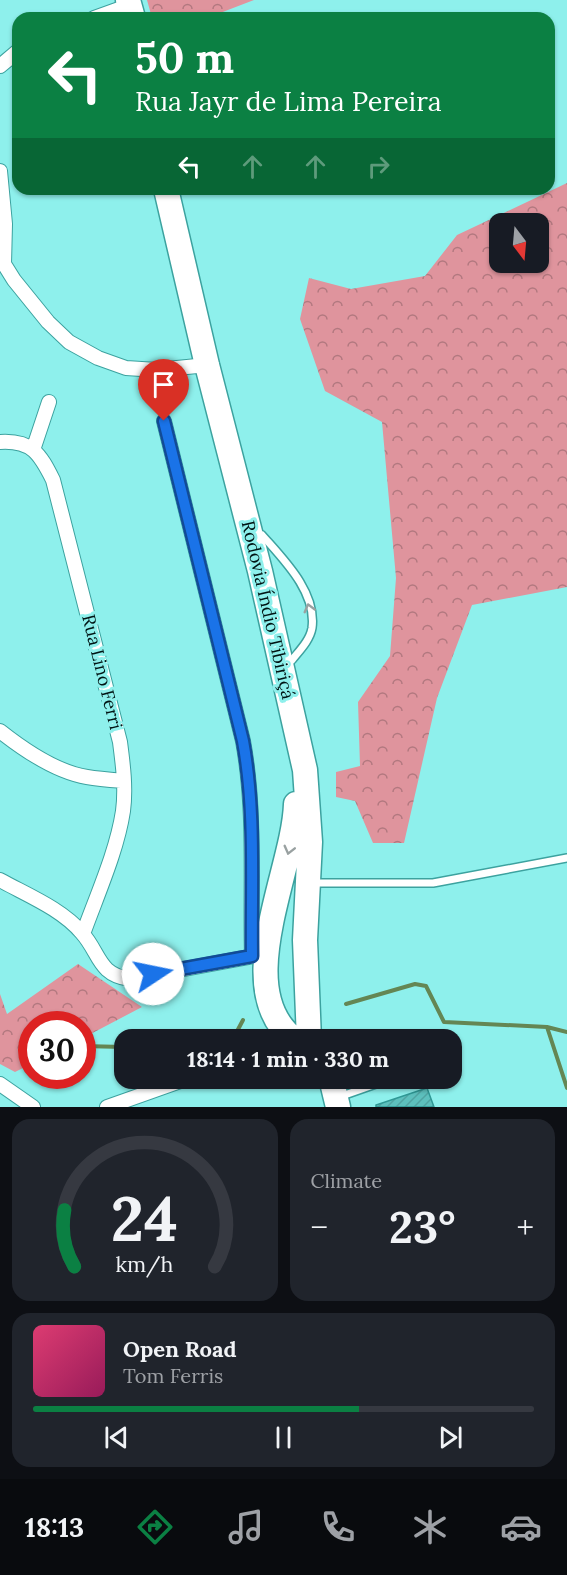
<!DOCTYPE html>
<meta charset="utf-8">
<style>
body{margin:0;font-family:Lora,serif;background:#20242c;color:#f1f3f6;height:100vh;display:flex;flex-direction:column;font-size:22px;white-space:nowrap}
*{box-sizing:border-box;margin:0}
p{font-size:20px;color:#9ea1a6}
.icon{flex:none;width:33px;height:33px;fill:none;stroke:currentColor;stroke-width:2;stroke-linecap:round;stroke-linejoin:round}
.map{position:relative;height:1107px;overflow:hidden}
.side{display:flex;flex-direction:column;gap:12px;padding:12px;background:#0d0f14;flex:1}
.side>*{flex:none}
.guide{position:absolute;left:12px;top:12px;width:543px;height:183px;border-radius:18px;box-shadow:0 2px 4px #0004;background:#0b8043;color:#fff;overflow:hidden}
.needle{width:39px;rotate:164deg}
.controls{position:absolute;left:489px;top:213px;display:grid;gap:12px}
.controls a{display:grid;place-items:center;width:60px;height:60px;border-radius:12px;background:#171b24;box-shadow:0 2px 4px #0004;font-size:30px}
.speed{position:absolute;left:18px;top:1011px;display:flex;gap:12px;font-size:30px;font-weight:700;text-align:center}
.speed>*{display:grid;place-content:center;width:78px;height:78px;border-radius:50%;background:#171b24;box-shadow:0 2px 4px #0004;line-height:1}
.speed .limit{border:9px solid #d22;background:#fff;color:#111}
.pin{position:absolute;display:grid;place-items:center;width:51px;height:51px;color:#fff;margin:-62px -26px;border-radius:50% 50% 50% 0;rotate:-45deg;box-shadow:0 0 6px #0007}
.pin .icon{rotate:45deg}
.me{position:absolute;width:66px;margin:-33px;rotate:79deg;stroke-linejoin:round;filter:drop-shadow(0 0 4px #0008)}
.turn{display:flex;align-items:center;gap:21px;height:126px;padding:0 24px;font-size:27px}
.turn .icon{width:78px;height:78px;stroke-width:2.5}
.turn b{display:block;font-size:42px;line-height:51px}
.lanes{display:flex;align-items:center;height:57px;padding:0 24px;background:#0003;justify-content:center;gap:30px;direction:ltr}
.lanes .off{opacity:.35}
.big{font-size:45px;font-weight:700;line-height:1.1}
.side .widget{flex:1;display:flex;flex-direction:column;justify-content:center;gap:9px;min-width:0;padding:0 21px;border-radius:18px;background:#20242c}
.side .dial{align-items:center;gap:0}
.dial svg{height:156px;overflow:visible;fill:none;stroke:#363941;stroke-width:7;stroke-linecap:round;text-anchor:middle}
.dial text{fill:#f1f3f6;stroke:none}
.song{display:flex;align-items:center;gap:18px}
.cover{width:72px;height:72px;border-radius:9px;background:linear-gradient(135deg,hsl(340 70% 55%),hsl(330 70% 35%))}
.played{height:6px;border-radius:3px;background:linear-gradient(90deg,#0b8043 65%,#363941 65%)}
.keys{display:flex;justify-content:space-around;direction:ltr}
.heat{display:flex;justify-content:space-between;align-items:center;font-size:33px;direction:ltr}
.side .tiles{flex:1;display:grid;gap:12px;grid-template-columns:1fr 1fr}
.widget:last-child{grid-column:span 2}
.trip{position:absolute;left:114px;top:1029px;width:348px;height:60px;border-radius:18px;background:#171b24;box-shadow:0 2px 4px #0004;font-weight:700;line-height:60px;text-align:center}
.tab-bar{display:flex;height:96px;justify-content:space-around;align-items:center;background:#090b0e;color:#9ea1a6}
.tab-bar .icon{width:42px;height:42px}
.tab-bar .selected{color:#0b8043}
.tab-bar b{font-size:27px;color:#f1f3f6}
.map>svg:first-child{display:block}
</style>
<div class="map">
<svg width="567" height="1107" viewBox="0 0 567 1107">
<defs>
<pattern id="forest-crowns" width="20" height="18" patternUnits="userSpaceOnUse" patternTransform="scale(1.5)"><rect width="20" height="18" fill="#df949d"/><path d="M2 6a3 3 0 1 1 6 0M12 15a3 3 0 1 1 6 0" fill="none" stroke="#b2787f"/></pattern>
<pattern id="building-hatch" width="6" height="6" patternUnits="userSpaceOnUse" patternTransform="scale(1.5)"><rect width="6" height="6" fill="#5dc0bd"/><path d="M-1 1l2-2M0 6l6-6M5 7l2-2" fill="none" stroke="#4fa4a2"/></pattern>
</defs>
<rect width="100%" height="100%" fill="#8ef0ec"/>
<!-- forest -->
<path fill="url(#forest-crowns)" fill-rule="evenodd" d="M147,0H254L207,18H152Z
M567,183V587L472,605L437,698L404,843H373L355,801L336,797V772L360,766L358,702L390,656L396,578L382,422L325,391L300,319L309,278L351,289L425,276L457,235ZM500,224H538V262H500Z
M78,964L142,1007L83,1038L82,1024H32L31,1064L15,1072L0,1064V994L7,1014Z"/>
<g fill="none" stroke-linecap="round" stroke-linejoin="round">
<!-- stream -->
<path stroke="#648654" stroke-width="4" d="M346,1004L415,984L426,986L444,1022L547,1027L567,1032
M547,1027L567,1088
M162,1040H199
M212,1040L234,1037L243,1020
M26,1041H32
M82,1046L124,1047"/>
</g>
<!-- building -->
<path fill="url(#building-hatch)" stroke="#2f9895" stroke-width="1.5" d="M427,1088L434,1107H376V1105Z"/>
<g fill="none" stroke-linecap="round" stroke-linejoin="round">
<defs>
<path id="service" d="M262,535C283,559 317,592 312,628C310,640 300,650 292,660
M318,883H433L567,858
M339,1097L376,1084"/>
<path id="minor" d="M94,18L119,9
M0,66L18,51
M0,171L5,224L4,264L14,280L48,322L69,342L98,358L126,368L157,370L207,365
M164,421L243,741C256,812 250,884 252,956
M0,442C32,440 40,454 53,480L120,742C123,765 126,788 123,811C117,851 97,895 83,934
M33,450L49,402
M0,731C24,750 56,772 87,777C99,779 112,780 124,781
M0,880C27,895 62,909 82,933C100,953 98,975 130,979L259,955
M0,1084L33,1107
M107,1107L189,1078"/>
<path id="trunk" d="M128,0L133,18
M166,189L207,365L260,571L305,770L310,842L305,940L309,1040
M295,1040C229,991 294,870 296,804
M331,1078L338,1107"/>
</defs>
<!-- service casing -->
<use href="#service" stroke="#3ca29f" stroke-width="10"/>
<!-- minor casing -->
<use href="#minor" stroke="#3ca29f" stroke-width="16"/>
<!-- trunk casing -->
<use href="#trunk" stroke="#3ca29f" stroke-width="27"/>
<!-- service -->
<use href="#service" stroke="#fff" stroke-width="7"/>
<!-- minor -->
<use href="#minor" stroke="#fff" stroke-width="14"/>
<!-- trunk -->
<use href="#trunk" stroke="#fff" stroke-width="24"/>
</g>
<!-- one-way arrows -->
<defs><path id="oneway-chevron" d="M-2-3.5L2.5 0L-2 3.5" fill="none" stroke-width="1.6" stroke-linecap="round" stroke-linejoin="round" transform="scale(1.5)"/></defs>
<g stroke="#99a1a1">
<use href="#oneway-chevron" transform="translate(309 608) rotate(-105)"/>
<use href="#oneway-chevron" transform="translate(289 850) rotate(104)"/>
</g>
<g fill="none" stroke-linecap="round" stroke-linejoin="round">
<defs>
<path id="route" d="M153,974L252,956C251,884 256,812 243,741L164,421"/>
</defs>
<!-- route casing -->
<use href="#route" stroke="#114b97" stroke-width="15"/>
<!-- route -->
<use href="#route" stroke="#1a73e8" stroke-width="10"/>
</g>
<g text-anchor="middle" stroke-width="6" stroke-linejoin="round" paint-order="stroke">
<!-- street labels -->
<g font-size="18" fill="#011414" stroke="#8ef0ec">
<text transform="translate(268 610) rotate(77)" y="6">Rodovia Índio Tibiriçá</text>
<text transform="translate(102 672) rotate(76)" y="6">Rua Lino Ferri</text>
</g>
</g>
</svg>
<div class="controls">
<a><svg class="needle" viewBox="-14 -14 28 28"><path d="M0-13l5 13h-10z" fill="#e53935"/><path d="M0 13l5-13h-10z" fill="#9ea1a6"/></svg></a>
</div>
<div class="speed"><div class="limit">30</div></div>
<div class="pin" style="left:164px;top:421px;background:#d93025"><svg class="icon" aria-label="arrive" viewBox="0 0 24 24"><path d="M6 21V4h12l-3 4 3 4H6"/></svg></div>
<svg class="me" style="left:153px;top:974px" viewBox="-20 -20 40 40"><circle r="19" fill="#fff"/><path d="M0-13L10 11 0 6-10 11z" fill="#1a73e8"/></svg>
<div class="trip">18:14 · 1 min · 330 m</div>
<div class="guide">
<div class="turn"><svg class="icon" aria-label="left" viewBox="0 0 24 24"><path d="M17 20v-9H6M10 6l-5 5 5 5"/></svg><div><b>50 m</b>Rua Jayr de Lima Pereira</div></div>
<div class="lanes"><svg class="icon" aria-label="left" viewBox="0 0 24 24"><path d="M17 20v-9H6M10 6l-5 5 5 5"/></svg><svg class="icon off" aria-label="ahead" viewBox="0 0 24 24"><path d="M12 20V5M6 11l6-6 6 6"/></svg><svg class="icon off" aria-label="ahead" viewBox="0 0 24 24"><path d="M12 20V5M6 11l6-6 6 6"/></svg><svg class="icon off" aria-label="right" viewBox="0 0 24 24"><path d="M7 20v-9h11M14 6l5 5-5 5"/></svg></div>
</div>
</div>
<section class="side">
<div class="tiles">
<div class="widget dial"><svg viewBox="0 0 100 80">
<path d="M14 69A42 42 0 1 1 86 69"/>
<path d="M14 69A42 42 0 0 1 9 40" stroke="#0b8043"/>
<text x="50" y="56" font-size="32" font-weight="700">24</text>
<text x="50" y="72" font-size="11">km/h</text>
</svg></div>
<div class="widget"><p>Climate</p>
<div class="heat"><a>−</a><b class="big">23°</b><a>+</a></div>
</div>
<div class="widget">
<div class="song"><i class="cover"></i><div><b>Open Road</b><p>Tom Ferris</p></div></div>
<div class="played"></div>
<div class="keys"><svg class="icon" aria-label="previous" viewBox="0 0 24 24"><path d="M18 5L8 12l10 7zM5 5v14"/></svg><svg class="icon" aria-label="pause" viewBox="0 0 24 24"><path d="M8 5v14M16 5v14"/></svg><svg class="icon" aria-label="next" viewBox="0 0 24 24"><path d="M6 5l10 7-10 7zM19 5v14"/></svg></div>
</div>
</div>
</section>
<nav class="tab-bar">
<b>18:13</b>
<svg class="icon selected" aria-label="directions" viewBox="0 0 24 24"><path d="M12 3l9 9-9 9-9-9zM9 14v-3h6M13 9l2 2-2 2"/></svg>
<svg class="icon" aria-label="music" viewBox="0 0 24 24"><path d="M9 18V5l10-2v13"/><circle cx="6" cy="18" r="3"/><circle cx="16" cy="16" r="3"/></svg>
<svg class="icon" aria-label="phone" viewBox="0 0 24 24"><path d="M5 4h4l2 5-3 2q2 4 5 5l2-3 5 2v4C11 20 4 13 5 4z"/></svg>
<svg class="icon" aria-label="climate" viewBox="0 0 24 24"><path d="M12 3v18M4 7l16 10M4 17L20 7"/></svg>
<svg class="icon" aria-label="car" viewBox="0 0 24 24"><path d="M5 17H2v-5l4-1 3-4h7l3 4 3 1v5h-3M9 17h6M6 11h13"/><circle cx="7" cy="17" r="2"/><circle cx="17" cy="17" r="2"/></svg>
</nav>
